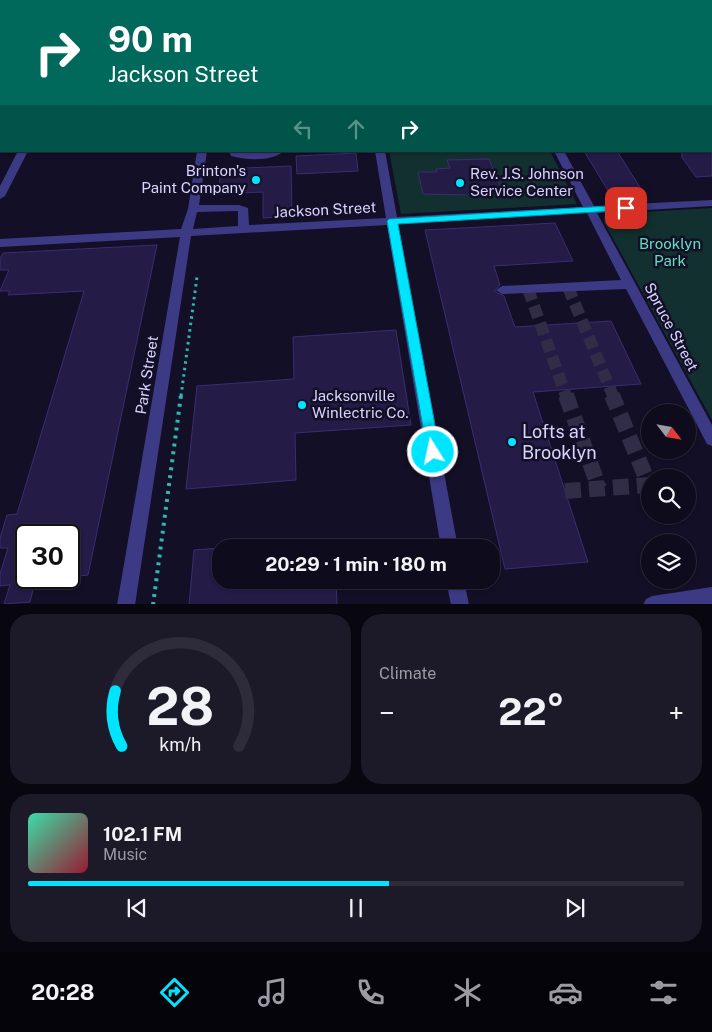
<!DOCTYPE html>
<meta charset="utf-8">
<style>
body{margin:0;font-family:"Public Sans",sans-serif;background:#1c1929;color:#f1f3f6;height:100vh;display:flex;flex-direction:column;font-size:19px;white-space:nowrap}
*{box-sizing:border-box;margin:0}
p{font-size:16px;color:#9b9ba3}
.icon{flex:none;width:28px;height:28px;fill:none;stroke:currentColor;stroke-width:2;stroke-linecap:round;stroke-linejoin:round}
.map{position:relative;height:604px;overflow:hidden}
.side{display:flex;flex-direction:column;gap:10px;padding:10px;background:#08060f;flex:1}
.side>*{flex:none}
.top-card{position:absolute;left:0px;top:0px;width:712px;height:152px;box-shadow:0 1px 4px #0004,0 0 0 1px #2e2b3b;background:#00695c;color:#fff;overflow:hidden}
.needle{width:32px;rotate:121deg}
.controls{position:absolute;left:641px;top:404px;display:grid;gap:10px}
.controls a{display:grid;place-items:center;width:55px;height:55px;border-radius:50%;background:#0e0b1c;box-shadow:0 1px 4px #0004,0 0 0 1px #2e2b3b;font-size:25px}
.speed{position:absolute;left:15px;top:524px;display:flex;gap:10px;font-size:25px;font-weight:700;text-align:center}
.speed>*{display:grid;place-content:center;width:65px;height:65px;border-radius:50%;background:#0e0b1c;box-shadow:0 1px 4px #0004,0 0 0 1px #2e2b3b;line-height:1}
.speed .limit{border:2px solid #111;border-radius:8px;background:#fff;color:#111}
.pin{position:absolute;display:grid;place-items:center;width:42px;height:42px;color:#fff;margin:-21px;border-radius:10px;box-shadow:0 2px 8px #0006}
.me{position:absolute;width:55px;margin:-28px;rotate:350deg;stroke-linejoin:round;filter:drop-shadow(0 0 4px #0008)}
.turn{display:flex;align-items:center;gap:18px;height:105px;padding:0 25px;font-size:22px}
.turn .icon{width:65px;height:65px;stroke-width:2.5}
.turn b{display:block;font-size:35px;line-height:42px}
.lanes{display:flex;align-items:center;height:48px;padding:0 25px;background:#0003;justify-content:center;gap:25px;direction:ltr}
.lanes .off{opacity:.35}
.big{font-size:38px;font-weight:700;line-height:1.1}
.side .widget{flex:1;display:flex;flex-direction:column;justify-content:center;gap:8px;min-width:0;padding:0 18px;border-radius:20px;background:#1c1929}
.side .dial{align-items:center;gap:0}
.dial svg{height:130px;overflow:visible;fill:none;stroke:#2e2b3b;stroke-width:7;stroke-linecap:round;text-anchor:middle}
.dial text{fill:#f1f3f6;stroke:none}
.song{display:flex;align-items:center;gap:15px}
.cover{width:60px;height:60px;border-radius:8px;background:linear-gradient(135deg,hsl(160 70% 55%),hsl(350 70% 35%))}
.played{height:5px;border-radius:2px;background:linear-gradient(90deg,#00e5ff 55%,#2e2b3b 55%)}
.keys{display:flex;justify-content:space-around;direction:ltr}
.heat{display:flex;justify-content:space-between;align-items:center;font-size:28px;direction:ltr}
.side .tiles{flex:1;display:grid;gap:10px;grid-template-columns:1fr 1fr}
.widget:last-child{grid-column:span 2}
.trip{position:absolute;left:212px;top:539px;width:288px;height:50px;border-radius:20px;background:#0e0b1c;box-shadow:0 1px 4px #0004,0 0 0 1px #2e2b3b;font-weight:700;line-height:50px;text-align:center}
.tabs{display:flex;height:80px;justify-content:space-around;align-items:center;background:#06040b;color:#9b9ba3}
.tabs .icon{width:35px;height:35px}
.tabs .current{color:#00e5ff}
.tabs b{font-size:22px;color:#f1f3f6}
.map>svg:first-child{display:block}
</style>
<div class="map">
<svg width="712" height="605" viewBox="0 0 712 605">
<rect width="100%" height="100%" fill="#130f26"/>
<!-- green -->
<path fill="#12302f" d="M389,151H550L577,204L401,214Z
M712,208V420L604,222V216L611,214Z"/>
<!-- building -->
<path fill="#241b47" stroke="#3b2d73" d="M584,151H617L643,192L610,194Z
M680,151H712V176L696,177L681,156H683Z
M356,153L358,171L297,174L296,156Z
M489,159L502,191L468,192L469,195L423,194L418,172H437L436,169L450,168L447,160Z
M291,166L292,216L263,218V192L218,194L221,169Z
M555,223L573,261L494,266L500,285L494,291L504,296L515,327L611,321L641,384L533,392L588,562L505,569L425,230Z
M157,245L88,575L69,577V535H26V578H36L30,602L4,604L10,585L0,586V574L8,548H0V538L7,515L17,514L84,291L8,295L10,291H0L9,270H0V259L3,253Z
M396,330L411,425L295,433L296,480L186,489L197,386L294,379L293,337Z
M221,548V580H336L337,605H189L194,550Z"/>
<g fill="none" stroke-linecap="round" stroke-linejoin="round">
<!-- minor-tunnel-far1 -->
<path stroke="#312d47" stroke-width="12" stroke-dasharray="12 6" stroke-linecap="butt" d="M568,287L613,396
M528,289L566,396"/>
<!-- minor-tunnel -->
<path stroke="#312d47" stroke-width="16" stroke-dasharray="16 8" stroke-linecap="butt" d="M566,395L599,488
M565,491L649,485L612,395"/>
<!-- path-far1 -->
<path stroke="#2fb8b0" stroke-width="3" stroke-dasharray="2.5 4" stroke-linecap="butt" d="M181,396L197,277"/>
<!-- path -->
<path stroke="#2fb8b0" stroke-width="4" stroke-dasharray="3 5" stroke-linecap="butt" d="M153,605L181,395"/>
<!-- minor -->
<path fill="#3d3a85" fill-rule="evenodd" d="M222,0H228V1H222Z
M349,0H355V1H349Z
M475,0H481V1H475Z
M603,0H610V1H603Z
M0,6H1V10H0Z
M0,42H1V46H0Z
M711,118L712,119V125H711Z
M18,151H28L5,196L0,199V186Z
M197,151H207L199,205H239L248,208L249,225L386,218L375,151H385L397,217L583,207L554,151H564L594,206L712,200V206L597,213L712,425V446L707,444L626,289L502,294L496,290L502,286L621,280L587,213L398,224L458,548H441L387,225L191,236L135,605H117L180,237L0,247V239L181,229L188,209ZM238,211V226L193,229L197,212Z
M229,151H284C272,162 246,160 231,156Z
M446,580H464L469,605H451Z
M712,587V605H643L646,599L652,596Z"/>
</g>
<!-- route -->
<path fill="#00e5ff" stroke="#0095a6" d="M626,205H629V210L398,224L440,452L438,456L433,458L428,456L387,221L389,219Z"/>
<!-- markers -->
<g fill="#00e5ff" stroke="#130f26" stroke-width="2">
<circle cx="256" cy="180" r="5"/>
<circle cx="460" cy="183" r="5"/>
<circle cx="302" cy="405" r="5"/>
<circle cx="512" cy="442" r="5"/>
</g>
<g text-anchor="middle" stroke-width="5" stroke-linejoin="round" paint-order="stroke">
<!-- poi labels -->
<g font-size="15" fill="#d9d4ff" stroke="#130f26" text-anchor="start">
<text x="246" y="176" text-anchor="end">Brinton's<tspan x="246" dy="17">Paint Company</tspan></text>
<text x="470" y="179">Rev. J.S. Johnson<tspan x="470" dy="17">Service Center</tspan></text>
<text x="312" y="401">Jacksonville<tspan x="312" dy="17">Winlectric Co.</tspan></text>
</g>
<!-- street labels -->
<g font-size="15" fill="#d9d4ff" stroke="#130f26">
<text transform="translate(325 210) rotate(-3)" y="5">Jackson Street</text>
<text transform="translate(671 327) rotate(62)" y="5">Spruce Street</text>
<text transform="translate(147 375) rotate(-81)" y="5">Park Street</text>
</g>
<!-- park labels -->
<g font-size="15" fill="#5fe0c0" stroke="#130f26">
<text x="670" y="249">Brooklyn<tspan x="670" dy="17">Park</tspan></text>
</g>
<!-- near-poi labels -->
<g font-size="18" fill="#d9d4ff" stroke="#130f26" text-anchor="start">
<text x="522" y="438">Lofts at<tspan x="522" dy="21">Brooklyn</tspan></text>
</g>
</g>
</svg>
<div class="controls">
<a><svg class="needle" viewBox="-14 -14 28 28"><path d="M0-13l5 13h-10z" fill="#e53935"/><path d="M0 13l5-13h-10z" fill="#9b9ba3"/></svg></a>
<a><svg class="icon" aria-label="search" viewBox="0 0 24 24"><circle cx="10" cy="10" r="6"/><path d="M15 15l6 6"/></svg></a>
<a><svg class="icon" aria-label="layers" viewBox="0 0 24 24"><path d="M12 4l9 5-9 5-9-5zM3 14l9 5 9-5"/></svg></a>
</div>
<div class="speed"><div class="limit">30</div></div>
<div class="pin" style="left:626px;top:208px;background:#d93025"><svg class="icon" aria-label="arrive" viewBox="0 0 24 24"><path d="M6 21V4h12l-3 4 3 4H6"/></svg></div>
<svg class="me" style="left:433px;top:452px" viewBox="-20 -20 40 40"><circle r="17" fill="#00e5ff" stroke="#fff" stroke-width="3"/><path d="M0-11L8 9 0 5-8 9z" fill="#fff"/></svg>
<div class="trip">20:29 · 1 min · 180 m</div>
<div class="top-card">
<div class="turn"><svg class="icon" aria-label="right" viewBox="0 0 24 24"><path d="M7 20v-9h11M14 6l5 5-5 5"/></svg><div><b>90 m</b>Jackson Street</div></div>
<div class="lanes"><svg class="icon off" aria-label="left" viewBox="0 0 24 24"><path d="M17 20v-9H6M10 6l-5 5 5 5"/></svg><svg class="icon off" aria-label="ahead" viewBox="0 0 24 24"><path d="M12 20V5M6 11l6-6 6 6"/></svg><svg class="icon" aria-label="right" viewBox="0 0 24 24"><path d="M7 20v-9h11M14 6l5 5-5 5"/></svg></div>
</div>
</div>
<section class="side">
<div class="tiles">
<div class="widget dial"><svg viewBox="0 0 100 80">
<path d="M14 69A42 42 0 1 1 86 69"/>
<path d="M14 69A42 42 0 0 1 10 35" stroke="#00e5ff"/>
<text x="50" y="56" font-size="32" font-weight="700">28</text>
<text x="50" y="72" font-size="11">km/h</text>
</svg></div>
<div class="widget"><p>Climate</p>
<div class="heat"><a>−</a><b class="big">22°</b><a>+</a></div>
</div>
<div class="widget">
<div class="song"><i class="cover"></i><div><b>102.1 FM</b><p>Music</p></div></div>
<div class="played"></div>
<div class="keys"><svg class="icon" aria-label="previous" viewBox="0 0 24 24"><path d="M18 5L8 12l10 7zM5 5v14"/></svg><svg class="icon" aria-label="pause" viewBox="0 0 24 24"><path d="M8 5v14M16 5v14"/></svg><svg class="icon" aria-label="next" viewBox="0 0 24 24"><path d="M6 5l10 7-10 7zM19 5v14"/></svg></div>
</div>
</div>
</section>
<nav class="tabs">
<b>20:28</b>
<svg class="icon current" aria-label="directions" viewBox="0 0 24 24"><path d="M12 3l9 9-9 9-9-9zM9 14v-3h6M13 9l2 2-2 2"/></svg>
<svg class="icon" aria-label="music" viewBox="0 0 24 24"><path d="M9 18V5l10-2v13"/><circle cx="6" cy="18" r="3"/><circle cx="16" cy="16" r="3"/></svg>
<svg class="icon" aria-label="phone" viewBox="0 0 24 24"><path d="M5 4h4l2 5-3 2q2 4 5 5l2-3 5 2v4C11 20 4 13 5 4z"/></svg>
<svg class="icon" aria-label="climate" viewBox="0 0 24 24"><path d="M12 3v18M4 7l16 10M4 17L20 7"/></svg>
<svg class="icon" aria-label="car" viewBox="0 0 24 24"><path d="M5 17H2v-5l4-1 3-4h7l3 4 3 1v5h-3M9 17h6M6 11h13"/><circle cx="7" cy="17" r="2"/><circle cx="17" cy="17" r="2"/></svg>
<svg class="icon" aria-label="filters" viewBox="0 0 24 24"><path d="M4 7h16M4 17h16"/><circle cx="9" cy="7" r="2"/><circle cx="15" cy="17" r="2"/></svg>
</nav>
